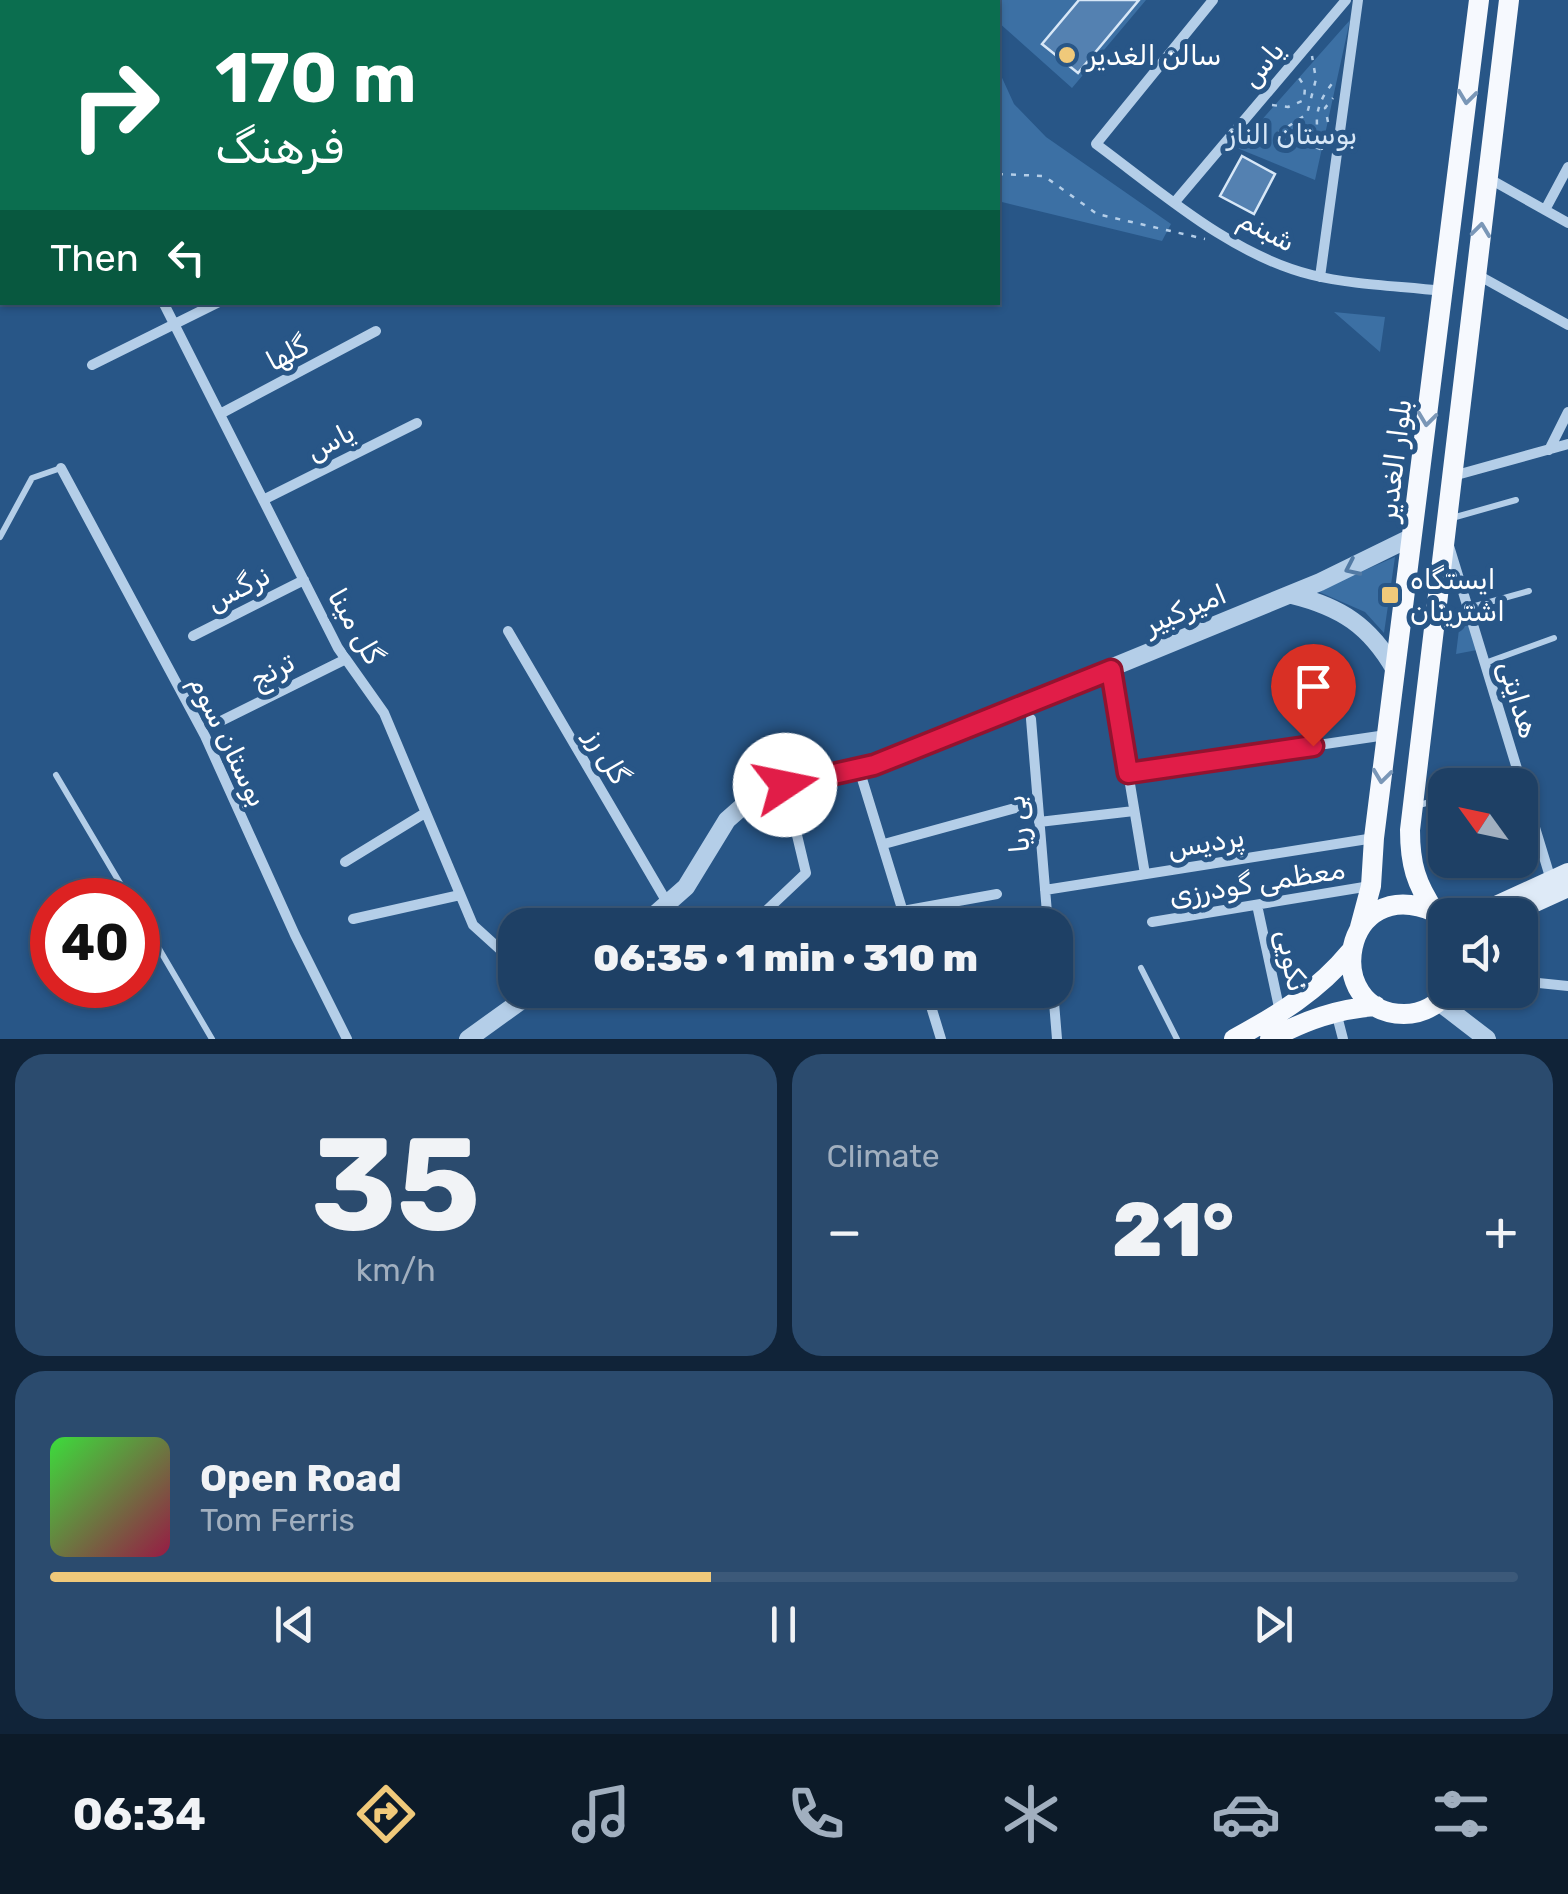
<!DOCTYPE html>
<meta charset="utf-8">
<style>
body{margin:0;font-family:Rubik,"Noto Sans Arabic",sans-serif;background:#2b4b6e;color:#f1f3f6;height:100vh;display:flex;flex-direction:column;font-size:38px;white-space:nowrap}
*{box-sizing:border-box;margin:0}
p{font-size:32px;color:#a1afbf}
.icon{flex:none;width:55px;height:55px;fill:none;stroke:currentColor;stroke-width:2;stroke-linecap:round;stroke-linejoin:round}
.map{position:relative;height:1039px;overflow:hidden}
.side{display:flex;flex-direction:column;gap:15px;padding:15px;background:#102338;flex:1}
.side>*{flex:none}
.top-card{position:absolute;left:0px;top:0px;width:1000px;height:305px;box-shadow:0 2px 8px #0004,0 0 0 2px #3c5979;background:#0b6e4f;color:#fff;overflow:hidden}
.needle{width:65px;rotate:303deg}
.controls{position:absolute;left:1428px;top:768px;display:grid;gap:20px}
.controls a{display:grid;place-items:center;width:110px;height:110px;border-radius:20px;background:#1e4065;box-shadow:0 2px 8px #0004,0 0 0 2px #3c5979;font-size:50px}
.speed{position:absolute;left:30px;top:878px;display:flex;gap:20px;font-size:50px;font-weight:700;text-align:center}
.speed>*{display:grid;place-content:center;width:130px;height:130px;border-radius:50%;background:#1e4065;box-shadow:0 2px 8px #0004,0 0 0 2px #3c5979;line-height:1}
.speed .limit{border:15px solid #d22;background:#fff;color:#111}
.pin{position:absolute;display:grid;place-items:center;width:85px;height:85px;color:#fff;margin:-102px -42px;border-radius:50% 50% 50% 0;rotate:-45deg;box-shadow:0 0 10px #0007}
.pin .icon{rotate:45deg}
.me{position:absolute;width:110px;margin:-55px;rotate:79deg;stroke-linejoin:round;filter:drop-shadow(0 0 8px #0008)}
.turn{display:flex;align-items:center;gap:35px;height:210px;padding:0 50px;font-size:45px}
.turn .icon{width:130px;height:130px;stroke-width:2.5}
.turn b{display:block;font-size:70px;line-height:85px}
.then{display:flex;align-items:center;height:95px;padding:0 50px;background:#0003;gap:20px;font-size:38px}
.big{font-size:75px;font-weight:800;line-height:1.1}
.side .tile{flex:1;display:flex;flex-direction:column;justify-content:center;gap:15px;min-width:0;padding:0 35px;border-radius:30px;background:#2b4b6e}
.side .dial{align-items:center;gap:0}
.dial b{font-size:130px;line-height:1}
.song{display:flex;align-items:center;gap:30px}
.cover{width:120px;height:120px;border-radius:15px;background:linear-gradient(135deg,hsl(120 70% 55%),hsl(340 70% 35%))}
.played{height:10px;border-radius:5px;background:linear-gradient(90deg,#f0c97a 45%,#3c5979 45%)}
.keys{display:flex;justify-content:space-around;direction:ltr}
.heat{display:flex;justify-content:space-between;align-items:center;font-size:55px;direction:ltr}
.side .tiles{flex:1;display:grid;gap:15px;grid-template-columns:1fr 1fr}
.tile:last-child{grid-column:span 2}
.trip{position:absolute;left:498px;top:908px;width:575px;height:100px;border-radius:30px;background:#1e4065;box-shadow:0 2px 8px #0004,0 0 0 2px #3c5979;font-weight:800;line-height:100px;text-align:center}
.dock{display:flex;height:160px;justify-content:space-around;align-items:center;background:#0c1a28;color:#a1afbf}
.dock .icon{width:70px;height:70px}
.dock .active{color:#f0c97a}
.dock b{font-size:45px;color:#f1f3f6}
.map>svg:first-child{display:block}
</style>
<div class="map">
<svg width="1568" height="1039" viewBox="0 0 1568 1039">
<rect width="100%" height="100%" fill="#285687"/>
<!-- green -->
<path fill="#3c70a4" d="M416,0H966L967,2H418Z
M972,0H1146L1072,88L998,22V2Z
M1350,20L1315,180L1237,148Z
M998,69L1014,104L1046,137L1171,224L1162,241L998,201Z
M1334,312L1385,317L1380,352Z
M1395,557L1384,633L1365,612L1317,591Z
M1461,613H1465L1477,650L1456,654Z"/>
<!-- building -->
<path fill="#5481b1" stroke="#d7e7f7" stroke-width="2.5" d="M1079,0H1139L1078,73L1042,44Z
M1242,156L1275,174L1254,214L1220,196Z"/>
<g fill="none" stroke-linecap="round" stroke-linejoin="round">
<!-- path -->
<path stroke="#b4cee8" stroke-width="2.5" stroke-dasharray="5 8" stroke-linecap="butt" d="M1272,105L1288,107L1304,100L1305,87L1297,75
M1328,122L1325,108L1333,98
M1251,132L1278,133L1307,114L1316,79L1312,56
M1279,134L1323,150
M1322,150C1313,120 1315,104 1335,80
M998,174L1044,176L1097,214L1205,239"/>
<!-- service -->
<path stroke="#b4cee8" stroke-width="6" d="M1452,518L1516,500
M0,537L32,478L61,468
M1468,608L1529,591
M1485,663L1554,638
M56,775L130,900
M1419,805L1445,798
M138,913L212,1039
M1141,968L1177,1039"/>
<!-- minor -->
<path stroke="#b4cee8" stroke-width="10" d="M1213,0L1096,144C1161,192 1231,255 1312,275C1353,285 1399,286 1442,291
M1488,178L1568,223
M1174,203L1346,0
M1545,210L1568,167
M1476,274L1568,325
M1320,277L1358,0
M163,302L338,648L384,713L473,925L515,963
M92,365L219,302
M220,414L376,331
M1549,450L1568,412
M61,468L205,736L295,935L347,1039
M1453,476L1568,444
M263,500L417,423
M1449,546L1551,880
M508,631L668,904
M193,636L304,580
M1111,670L1145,874
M1031,719L1048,925
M219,722L346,659
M859,769L907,925
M1128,773L1386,735
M1039,822L1134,811
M884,844L1037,802
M345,862L425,813
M1045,890L1374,838
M1257,905L1280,1012
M353,919L460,895
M1152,922L1370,886
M751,925L806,873L785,785
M825,925L997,894
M1520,981L1568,986
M926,990L941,1039
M1053,990L1057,1039
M1336,1012L1343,1039"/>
<!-- tertiary -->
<path stroke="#b4cee8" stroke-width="18" d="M1292,595C1341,607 1370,626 1395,670
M643,925L686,887L727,820L752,798L785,785L874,765L1320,582L1412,537
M1439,1002L1487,1039
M468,1039L536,990"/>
<!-- secondary -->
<path stroke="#deeaf7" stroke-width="18" d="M1440,915L1485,910L1568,872
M1509,915L1568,888"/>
<!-- primary -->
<path stroke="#f6f9fe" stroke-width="20" d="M1435,912C1416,884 1410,864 1410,830L1509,0
M1435,912C1341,871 1320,1013 1404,1014C1423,1014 1438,1005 1450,990
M1360,927L1371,886L1374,838L1479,0
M1234,1039C1278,1015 1318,991 1350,952
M1270,1039C1306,1020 1337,1009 1376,1006"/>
</g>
<!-- one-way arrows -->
<defs><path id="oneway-chevron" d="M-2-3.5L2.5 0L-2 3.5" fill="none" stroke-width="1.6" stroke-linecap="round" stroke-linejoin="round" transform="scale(2.5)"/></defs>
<g stroke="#7a97b7">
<use href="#oneway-chevron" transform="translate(1467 97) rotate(97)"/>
<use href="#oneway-chevron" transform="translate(1481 230) rotate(-83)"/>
<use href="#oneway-chevron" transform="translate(1427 419) rotate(97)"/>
<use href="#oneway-chevron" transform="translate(1382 776) rotate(97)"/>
</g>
<use stroke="#527aa4" href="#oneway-chevron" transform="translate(1352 568) rotate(155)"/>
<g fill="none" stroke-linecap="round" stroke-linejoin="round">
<defs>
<path id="route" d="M785,785L874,765L1111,670L1128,773L1313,746"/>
</defs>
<!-- route casing -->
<use href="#route" stroke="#92132f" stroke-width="25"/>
<!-- route -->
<use href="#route" stroke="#e11d48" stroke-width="18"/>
</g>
<!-- markers -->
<g fill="#f0c97a" stroke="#285687" stroke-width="4">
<circle cx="1067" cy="55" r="10"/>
<rect x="1380" y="585" width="20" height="20" rx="5"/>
</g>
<g text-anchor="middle" stroke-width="10" stroke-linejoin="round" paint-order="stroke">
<!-- poi labels -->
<g font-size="28" fill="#fff" stroke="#285687" text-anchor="start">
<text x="1087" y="65">سالن الغدیر</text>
<text x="1410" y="589">ایستگاه<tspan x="1410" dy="32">اشترینان</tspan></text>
</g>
<!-- street labels -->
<g font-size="28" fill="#fff" stroke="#285687">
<text transform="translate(1262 64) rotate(-50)" y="10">یاس</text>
<text transform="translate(1267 230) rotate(27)" y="10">شبنم</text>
<text transform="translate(287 353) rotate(-28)" y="10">گلها</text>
<text transform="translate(330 441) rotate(-27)" y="10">یاس</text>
<text transform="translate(1394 460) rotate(-83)" y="10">بلوار الغدیر</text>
<text transform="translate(238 588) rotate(-27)" y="10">نرگس</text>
<text transform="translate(1185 609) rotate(-23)" y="10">امیرکبیر</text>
<text transform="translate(356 626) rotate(60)" y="10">گل مینا</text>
<text transform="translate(272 670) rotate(-27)" y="10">ترنج</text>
<text transform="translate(1519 699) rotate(73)" y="10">هدایتی</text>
<text transform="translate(229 741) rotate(64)" y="10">بوستان سوم</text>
<text transform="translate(608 756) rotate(60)" y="10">گل رز</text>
<text transform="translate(1017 824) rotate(-95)" y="10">بی ریا</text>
<text transform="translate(1206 842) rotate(-9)" y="10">پردیس</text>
<text transform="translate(1257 882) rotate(-9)" y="10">معظمی گودرزی</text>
<text transform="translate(1292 960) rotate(78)" y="10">نکویی</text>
</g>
<!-- park labels -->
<g font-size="28" fill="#d7e7f7" stroke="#285687">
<text x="1292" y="144">بوستان الناز</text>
</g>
</g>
</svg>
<div class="controls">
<a><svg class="needle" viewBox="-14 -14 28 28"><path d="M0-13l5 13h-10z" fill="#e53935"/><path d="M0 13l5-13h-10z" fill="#a1afbf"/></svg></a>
<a><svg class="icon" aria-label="sound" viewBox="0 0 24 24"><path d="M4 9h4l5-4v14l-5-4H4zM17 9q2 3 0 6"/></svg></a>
</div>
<div class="speed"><div class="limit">40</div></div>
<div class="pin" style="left:1313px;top:746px;background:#d93025"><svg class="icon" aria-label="arrive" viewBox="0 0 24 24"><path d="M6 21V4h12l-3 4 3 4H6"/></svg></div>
<svg class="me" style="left:785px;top:785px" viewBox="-20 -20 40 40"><circle r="19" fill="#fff"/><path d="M0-13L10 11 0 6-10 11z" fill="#e11d48"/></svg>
<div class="trip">06:35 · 1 min · 310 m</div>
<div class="top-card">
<div class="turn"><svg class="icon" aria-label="right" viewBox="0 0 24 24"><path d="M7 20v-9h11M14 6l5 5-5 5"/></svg><div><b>170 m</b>فرهنگ</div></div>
<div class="then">Then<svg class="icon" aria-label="left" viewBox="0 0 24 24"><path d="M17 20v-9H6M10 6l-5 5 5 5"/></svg></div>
</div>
</div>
<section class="side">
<div class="tiles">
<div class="tile dial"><b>35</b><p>km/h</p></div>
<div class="tile"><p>Climate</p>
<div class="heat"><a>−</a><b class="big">21°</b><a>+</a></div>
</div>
<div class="tile">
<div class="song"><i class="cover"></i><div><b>Open Road</b><p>Tom Ferris</p></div></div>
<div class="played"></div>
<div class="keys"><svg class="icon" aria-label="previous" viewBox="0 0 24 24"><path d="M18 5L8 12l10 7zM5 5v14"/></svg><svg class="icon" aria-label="pause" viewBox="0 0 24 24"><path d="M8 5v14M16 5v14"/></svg><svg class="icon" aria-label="next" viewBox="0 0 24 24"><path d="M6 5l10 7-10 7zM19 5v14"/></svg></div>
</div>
</div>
</section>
<nav class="dock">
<b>06:34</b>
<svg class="icon active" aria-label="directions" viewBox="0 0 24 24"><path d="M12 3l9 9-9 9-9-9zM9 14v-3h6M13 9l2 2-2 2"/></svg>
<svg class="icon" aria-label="music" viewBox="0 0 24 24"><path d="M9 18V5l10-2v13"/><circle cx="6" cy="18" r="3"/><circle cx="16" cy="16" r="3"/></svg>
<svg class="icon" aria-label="phone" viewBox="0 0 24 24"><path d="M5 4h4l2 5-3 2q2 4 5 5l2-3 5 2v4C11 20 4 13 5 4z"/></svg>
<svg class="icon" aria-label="climate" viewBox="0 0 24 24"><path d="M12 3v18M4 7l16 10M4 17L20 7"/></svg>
<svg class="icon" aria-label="car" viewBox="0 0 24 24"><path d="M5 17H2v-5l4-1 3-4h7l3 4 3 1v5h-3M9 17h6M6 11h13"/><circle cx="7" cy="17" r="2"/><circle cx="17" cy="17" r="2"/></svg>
<svg class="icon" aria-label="filters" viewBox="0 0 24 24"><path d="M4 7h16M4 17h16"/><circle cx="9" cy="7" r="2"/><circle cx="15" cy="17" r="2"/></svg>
</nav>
